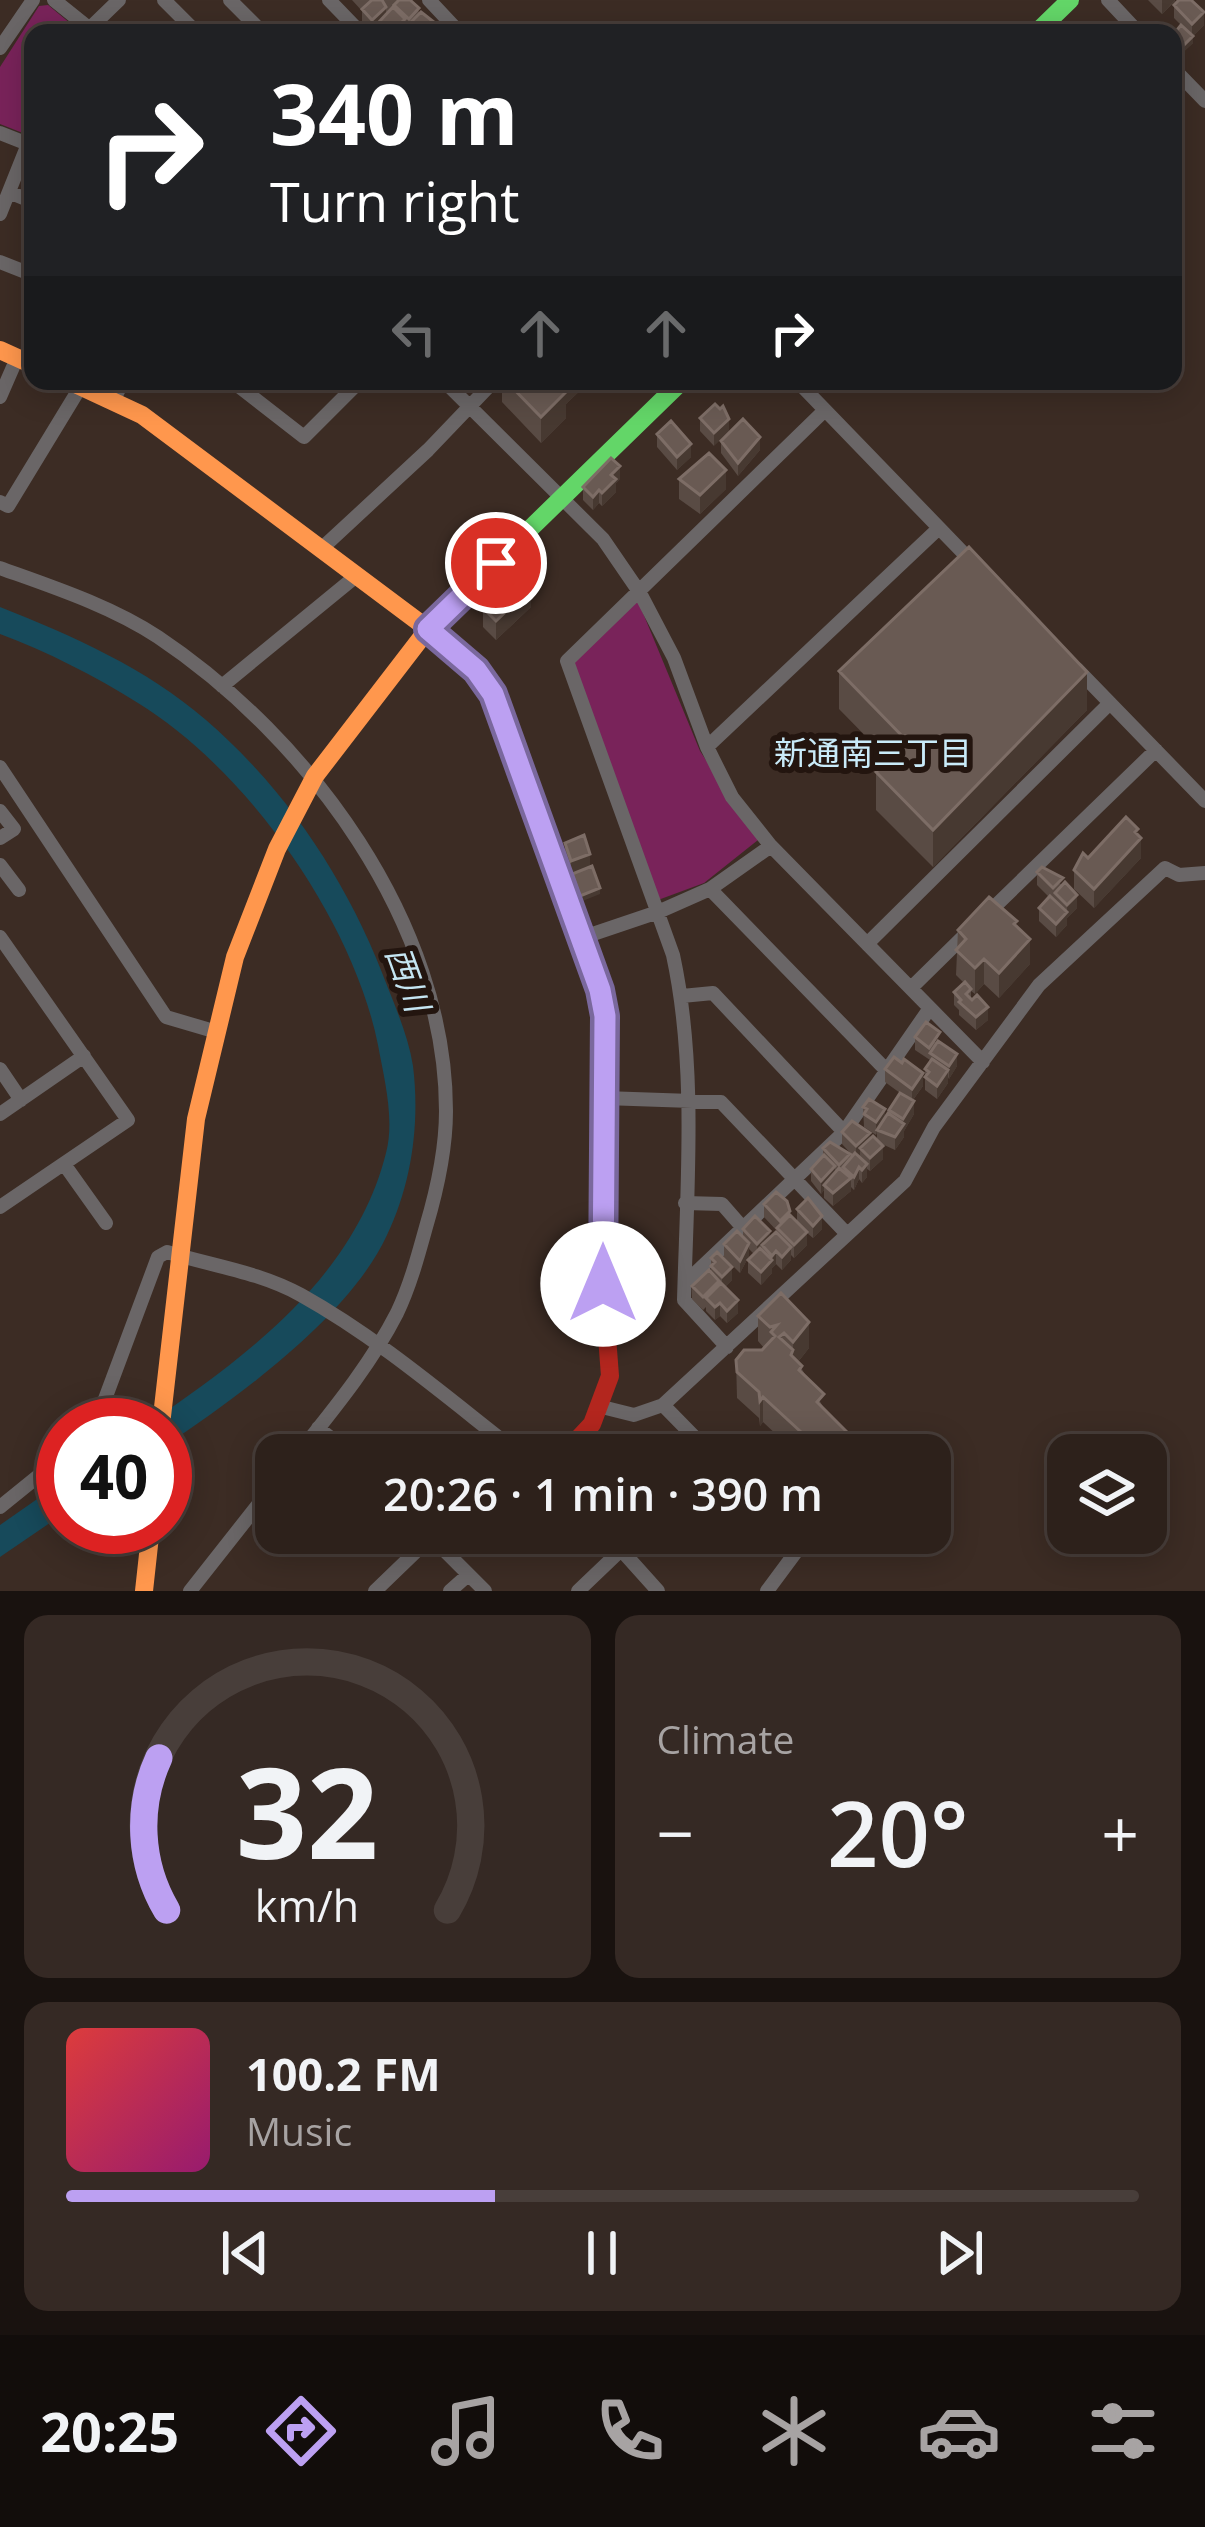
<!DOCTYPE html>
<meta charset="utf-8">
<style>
body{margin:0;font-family:"Open Sans","Noto Sans JP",sans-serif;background:#352924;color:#f1f3f6;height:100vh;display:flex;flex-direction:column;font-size:45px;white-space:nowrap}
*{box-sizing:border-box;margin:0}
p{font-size:39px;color:#a7a3a3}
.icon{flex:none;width:66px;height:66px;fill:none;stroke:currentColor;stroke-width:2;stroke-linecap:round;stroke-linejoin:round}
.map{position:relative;height:1591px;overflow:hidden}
.details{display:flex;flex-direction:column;gap:24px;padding:24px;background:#19120f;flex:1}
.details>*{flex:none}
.top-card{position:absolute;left:24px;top:24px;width:1158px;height:366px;border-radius:24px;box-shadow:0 6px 30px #0003,0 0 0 3px #483e3a;background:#202124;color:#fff;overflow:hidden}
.controls{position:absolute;left:1047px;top:1434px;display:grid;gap:24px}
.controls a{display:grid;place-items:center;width:120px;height:120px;border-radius:24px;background:#2d211b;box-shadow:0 6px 30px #0003,0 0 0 3px #483e3a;font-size:60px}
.speed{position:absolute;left:36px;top:1398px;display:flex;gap:24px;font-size:60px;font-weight:700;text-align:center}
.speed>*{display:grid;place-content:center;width:156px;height:156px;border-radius:50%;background:#2d211b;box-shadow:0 6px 30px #0003,0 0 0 3px #483e3a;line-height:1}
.speed .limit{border:18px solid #d22;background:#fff;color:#111}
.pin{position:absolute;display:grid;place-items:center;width:102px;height:102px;color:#fff;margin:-51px;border:6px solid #fff;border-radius:50%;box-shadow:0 3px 12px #0007}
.me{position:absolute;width:132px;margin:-66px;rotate:0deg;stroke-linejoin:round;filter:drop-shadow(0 0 9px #0008)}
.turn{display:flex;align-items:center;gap:42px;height:252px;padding:0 48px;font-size:54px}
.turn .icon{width:156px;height:156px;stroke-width:2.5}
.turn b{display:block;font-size:84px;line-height:102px}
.lanes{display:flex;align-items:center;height:114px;padding:0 48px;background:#0003;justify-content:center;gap:60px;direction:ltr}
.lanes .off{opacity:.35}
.big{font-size:90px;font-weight:600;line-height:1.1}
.details .widget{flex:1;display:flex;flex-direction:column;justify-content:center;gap:18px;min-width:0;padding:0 42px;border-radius:24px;background:#352924}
.details .dial{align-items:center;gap:0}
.dial svg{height:312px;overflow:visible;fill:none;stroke:#483e3a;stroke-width:7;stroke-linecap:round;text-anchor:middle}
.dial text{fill:#f1f3f6;stroke:none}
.song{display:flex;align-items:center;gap:36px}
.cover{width:144px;height:144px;border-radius:18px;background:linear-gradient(135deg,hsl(0 70% 55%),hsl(320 70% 35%))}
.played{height:12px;border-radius:6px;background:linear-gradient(90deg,#bca0f2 40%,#483e3a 40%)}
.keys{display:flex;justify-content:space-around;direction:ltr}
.heat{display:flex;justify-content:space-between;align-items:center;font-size:66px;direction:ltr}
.details .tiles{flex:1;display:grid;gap:24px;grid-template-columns:1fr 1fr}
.widget:last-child{grid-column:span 2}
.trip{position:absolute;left:255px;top:1434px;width:696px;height:120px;border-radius:24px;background:#2d211b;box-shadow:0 6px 30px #0003,0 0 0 3px #483e3a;font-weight:600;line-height:120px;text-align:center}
.tab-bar{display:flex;height:192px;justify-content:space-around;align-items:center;background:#120d0b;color:#a7a3a3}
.tab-bar .icon{width:84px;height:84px}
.tab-bar .active{color:#bca0f2}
.tab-bar b{font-size:54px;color:#f1f3f6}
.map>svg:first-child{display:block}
</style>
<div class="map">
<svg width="1205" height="1591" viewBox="0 0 1205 1591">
<rect width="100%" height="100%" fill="#3c2c24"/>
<!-- green -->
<path fill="#79235a" d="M48,5L82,33H33V137L0,124V67L39,6Z
M638,601L700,751L758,840L704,883L658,900L572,663Z"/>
<!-- water -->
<path fill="#174a5b" d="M0,607C73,636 146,668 206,720C289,792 350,885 388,988C398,1013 409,1040 413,1066C420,1122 412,1183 387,1235C350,1316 238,1397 165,1446V1425H146C246,1357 355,1277 386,1153C395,1119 384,1078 378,1045C353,920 247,770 138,703C95,676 48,652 0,634Z
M63,1481V1514L0,1557V1525Z"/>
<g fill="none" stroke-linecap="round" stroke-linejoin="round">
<!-- street -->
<path stroke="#6a6667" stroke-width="14" d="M54,0L95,33
M164,0L197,33
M230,0L263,33
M329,0L361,33
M429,0L460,33
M1108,0L1139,33
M89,29L119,0
M0,48L33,0
M1173,68L1205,101
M0,133L33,146
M9,192L33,202
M0,214L28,144
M0,262L33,275
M232,381L304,437L360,381
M444,381L603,539L640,593L674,658L707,747L732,797L771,846L983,1062
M797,381L973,563
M0,397L17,358
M113,401L123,381
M0,502L8,506L81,386
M320,550L428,450L494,381
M0,568C53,587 111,606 158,637C309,738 446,923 446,1111C446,1149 437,1190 426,1227C418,1256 410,1286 397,1313C371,1364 333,1410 297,1455
M1077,669L1205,801
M222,686L355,577
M707,747L939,528
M0,767L166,1017L217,1032
M0,811L14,829L0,838
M0,865L19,890
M710,889L887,1071
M987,914L1156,750
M0,937L128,1120L0,1207
M581,938L658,912L710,889L771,846
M867,944L1110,703
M911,988L967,933
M682,996L713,993L844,1132
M0,1069L21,1100
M604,1098L721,1102L847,1234
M0,1114L84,1056
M64,1164L106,1223
M685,1203L722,1204L743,1228
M685,1283L844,1132L930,1008
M727,1347L684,1300C687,1187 697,1066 673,955L567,661L825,410
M663,1405L712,1455
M602,1407L634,1415L663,1405L905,1181L934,1127L1039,985L1165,868L1179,875L1205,873
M89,1425L105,1399L158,1257L167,1252C213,1266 259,1272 301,1295C380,1339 450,1400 521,1455
M318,1428L353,1455
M866,1455L877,1440
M0,1507L63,1456
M606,1533L658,1591
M190,1591L276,1482
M375,1591L431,1537L485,1591
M450,1591L468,1575
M578,1591L622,1549
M767,1591L810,1533"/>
<!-- fast -->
<path stroke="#63d668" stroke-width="18" d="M1036,33L1070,0
M464,593L682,381
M431,1537L435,1533"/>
<!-- slow -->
<path stroke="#ff974d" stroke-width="18" d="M0,350L33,365
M69,381L142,415L428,629L476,670L493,694L508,734
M161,1425L196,1119L235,957L277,849L315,776L428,629L464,593
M144,1591L151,1527"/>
<!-- jam -->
<path stroke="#b3261e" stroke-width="18" d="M508,734L600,990L605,1016L603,1284L610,1376L592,1424L577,1440L551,1455"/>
</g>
<!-- wall -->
<path fill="#594b44" d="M352,0H410L435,33H441H378V28L372,33L362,22V11Z
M1148,0H1175V1L1162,14Z
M1174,5L1204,25L1193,36V43L1178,57L1173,52V35L1181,25L1174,18Z
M502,381H586V385L566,404V418L541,443L502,402Z
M712,381H735L723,392Z
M715,404L714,446L700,431V418Z
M657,434L691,457L677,470L657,447Z
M721,441L760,450L738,476L721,453Z
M620,479L616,483V492L602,506L599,503L593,510L583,500V487Z
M679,479L726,489L700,514L679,499Z
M531,607L496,640L483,627V608Z
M839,671L1087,710L933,867L876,810V772L888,759L839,709Z
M1138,835L1141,858L1094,908L1074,889V870L1088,858Z
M565,843L590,866L571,874L565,856Z
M1037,872L1063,885L1077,908L1067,918V925L1056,937L1039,921V908L1049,897L1037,885Z
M1017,926L1030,964L999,998L984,984L975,994L971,991V999L988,1020L976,1030L959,1015V1010L954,1005V992L964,983L956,975L958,930Z
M915,1037L940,1043L957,1066L949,1079L948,1077V1083L937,1099L925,1090V1069L930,1060L915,1050Z
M885,1069L923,1086L913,1100L914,1114L904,1131V1137L895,1150L882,1144L883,1159L870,1171L867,1169V1177L862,1183L859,1179L854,1190L851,1187V1191L833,1206L824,1198V1190L821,1194L811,1181V1169L823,1156V1148L850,1158L853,1156L842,1144V1132L877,1140V1133L876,1135L864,1127L863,1107L885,1118L889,1114V1110L900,1093L885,1082Z
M764,1204L790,1216L797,1222V1209L822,1229L813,1238L807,1233V1245L794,1258L791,1255V1260L782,1270L776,1264L772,1268V1273L761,1285L748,1273V1260L754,1254L749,1249V1256L740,1273L724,1257V1244L743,1236V1229L770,1238L777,1233V1231L764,1217Z
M711,1258L732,1280L725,1287L738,1313L727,1323L720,1316L715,1320L706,1311V1307L703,1310L692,1299V1286L711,1272Z
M758,1316L809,1348L798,1362L850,1455H798L763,1422L760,1426L759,1418L737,1398L736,1360L764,1348L758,1341Z"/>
<!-- shaded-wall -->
<path fill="#473931" d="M1162,0H1175L1162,14Z
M386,7V20L378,23V28L372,33V20Z
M1204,12V25L1192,37V24Z
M405,19V32L391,33Z
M1193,36V43L1178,57V51Z
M564,381H586V385L566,404V418L541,443V417Z
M723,381H735L723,392Z
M729,419V432L714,446V433Z
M760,437V450L738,476V463Z
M691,444V457L677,470V457Z
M620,466V479L616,483V492L602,506V493L611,475Z
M726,470V489L700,514V495Z
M599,490V503L593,510V497Z
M531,588V607L496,640V621Z
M1087,672V710L933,867V830Z
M1138,829V842L1141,838V858L1094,908V889Z
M590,854V866L571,874V861Z
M600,888V894L580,902V896Z
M1077,895V908L1067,918V925L1056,937V924L1067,912V905Z
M1030,939V964L999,998V973Z
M984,959V984L975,994V968Z
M988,1007V1020L976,1030V1017Z
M957,1054V1066L949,1079V1066Z
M948,1070V1083L937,1099V1086Z
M923,1073V1086L912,1101V1089Z
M914,1101V1114L904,1131V1137L895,1150V1137L903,1125V1119Z
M885,1109V1122L877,1130L876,1135V1122Z
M870,1133V1146L860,1148V1155L856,1159V1146Z
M883,1146V1159L870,1171V1158Z
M867,1164V1177L862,1183V1170Z
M835,1166V1179L824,1185V1190L821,1194V1181Z
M859,1167V1179L854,1190V1177Z
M851,1178V1191L833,1206V1193Z
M822,1216V1229L813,1238V1226Z
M770,1231V1244L762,1245V1252L757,1256V1244Z
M807,1232V1245L794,1258V1245Z
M749,1243V1256L740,1273V1261Z
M791,1247V1260L782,1270V1257Z
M776,1251V1264L772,1268V1273L761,1285V1272L772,1260V1256Z
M732,1267V1280L722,1290V1277Z
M738,1300V1313L727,1323V1311Z
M720,1303V1316L715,1320V1307Z
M809,1322V1348L793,1368V1342Z
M763,1397V1422L760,1426V1401Z
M850,1435V1455H834Z"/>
<!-- building -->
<path fill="#695a53" stroke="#7d6d66" stroke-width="3" d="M372,0H382L386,7L372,20L362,9Z
M399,0H410L419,8L409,19L394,5Z
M1179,0H1191L1204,12L1192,24L1174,5Z
M393,7L405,19L391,33H388L378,23Z
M421,12L435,23L425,33H422L411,22Z
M406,25L414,33H398Z
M1181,25L1193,36L1178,51L1173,46V35Z
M506,381H564L560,385L566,392L541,417Z
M715,404L720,409L723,406L729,419L714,433L700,418Z
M743,419L760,437L738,463L721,441Z
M671,421L691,444L677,457L657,434Z
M709,453L726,470L700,495L679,479Z
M611,458L620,466L611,475L616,479L602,493L599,490L593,497L583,487Z
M969,547L1087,672L933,830L876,772L906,740L839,671Z
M518,574L531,588L496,621L483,608Z
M1126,817L1138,829L1135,832L1141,838L1094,889L1074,870L1083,853L1088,858Z
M584,835L590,854L571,861L565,843Z
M592,866L600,888L580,896L572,874Z
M1042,867L1063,878L1053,888L1037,872Z
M1065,882L1077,895L1067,905L1055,893Z
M1050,896L1067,912L1056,924L1039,908Z
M989,897L1017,921L1014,924L1030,939L999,973L984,959L975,968L956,950L966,939L958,930Z
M965,982L971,989L966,994L972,1000L977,995L988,1007L976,1017L959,1002L961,1000L954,992Z
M926,1022L940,1032L929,1048L915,1037Z
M938,1041L957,1054L949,1066L930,1053Z
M894,1057L902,1063L904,1059L923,1073L912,1089L885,1069Z
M932,1059L948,1070L937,1086L925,1077L929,1072L925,1069Z
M900,1093L914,1101L903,1119L889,1110Z
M869,1099L885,1109L876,1122L864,1114L867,1109L863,1107Z
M888,1113L904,1124L895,1137L877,1130Z
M852,1121L870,1133L856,1146L842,1132Z
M873,1136L883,1146L870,1158L860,1148Z
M830,1142L850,1154L839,1165L823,1148Z
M855,1153L867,1164L862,1170L859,1167L854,1177L843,1167Z
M824,1155L835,1166L821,1181L811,1169Z
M839,1168L851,1178L833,1193L824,1185Z
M776,1192L787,1201L790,1211L780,1221L764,1204Z
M808,1198L822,1216L813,1226L797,1209Z
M790,1215L807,1232L794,1245L777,1228Z
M755,1216L770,1231L757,1244L743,1229Z
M737,1231L749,1243L740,1261L724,1244Z
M776,1232L791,1247L782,1257L776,1251L772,1256L762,1245Z
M760,1248L772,1260L761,1272L748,1260Z
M717,1252L732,1267L722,1277L711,1266L715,1262L711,1258Z
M709,1270L719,1281L703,1297L692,1286Z
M721,1283L738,1300L727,1311L720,1303L715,1307L706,1298Z
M781,1293L809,1322L793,1342L784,1333L779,1337L793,1350L791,1355L802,1366L799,1370L824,1394L817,1402L850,1435L834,1455H826L763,1397L760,1401L759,1392L737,1372L736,1360L744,1350H762L775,1336L771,1332L777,1325L770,1327L758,1316Z"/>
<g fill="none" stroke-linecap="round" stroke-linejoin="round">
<defs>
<path id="route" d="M496,563L428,629L476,670L493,694L600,990L605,1016L603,1284"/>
</defs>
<!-- route casing -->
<use href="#route" stroke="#7a689d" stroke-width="30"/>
<!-- route -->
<use href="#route" stroke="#bca0f2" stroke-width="21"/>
</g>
<g text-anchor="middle" stroke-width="12" stroke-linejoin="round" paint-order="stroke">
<!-- neighbourhood labels -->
<g font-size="33" fill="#c9ebf9" stroke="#23150f">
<text x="873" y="765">新通南三丁目</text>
</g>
<!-- water labels -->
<g font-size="33" font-style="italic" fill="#c5e5f2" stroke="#23150f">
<text transform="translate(408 979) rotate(70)" y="12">西川</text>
</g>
</g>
</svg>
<div class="controls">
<a><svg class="icon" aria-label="layers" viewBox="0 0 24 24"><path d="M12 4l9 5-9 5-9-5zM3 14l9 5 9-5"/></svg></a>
</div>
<div class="speed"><div class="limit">40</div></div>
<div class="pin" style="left:496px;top:563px;background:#d93025"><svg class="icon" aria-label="arrive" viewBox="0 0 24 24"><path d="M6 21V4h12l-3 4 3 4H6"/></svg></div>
<svg class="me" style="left:603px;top:1284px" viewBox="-20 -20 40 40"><circle r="19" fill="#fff"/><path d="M0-13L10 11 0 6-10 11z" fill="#bca0f2"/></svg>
<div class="trip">20:26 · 1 min · 390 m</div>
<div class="top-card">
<div class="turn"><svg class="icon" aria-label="right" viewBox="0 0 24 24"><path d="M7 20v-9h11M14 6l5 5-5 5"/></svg><div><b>340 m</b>Turn right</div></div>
<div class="lanes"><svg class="icon off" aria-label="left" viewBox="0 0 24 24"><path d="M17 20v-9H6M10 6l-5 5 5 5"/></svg><svg class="icon off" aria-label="ahead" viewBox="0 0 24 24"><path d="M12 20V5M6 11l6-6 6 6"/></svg><svg class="icon off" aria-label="ahead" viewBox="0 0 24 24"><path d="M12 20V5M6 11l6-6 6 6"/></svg><svg class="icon" aria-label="right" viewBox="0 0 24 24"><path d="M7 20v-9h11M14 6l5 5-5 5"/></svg></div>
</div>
</div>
<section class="details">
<div class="tiles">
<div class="widget dial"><svg viewBox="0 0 100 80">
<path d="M14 69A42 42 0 1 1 86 69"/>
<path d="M14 69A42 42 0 0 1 12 30" stroke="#bca0f2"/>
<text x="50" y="56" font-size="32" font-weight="700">32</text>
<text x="50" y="72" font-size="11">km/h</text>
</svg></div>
<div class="widget"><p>Climate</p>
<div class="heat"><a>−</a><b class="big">20°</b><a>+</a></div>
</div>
<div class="widget">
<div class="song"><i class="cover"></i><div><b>100.2 FM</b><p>Music</p></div></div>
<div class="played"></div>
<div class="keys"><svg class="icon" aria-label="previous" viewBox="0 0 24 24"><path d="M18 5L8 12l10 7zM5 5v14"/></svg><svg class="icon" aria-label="pause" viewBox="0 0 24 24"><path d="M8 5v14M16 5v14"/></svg><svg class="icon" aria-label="next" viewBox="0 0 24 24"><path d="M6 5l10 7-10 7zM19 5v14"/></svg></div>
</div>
</div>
</section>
<nav class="tab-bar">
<b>20:25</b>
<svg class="icon active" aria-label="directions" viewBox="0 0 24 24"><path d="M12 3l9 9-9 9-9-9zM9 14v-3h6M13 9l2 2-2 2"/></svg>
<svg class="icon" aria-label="music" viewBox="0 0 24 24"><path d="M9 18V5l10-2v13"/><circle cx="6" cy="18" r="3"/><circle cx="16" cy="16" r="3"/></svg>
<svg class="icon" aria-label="phone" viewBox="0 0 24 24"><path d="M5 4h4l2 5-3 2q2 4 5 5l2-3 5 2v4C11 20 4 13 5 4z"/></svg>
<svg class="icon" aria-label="climate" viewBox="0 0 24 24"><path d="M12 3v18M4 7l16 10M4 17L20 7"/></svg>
<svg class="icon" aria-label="car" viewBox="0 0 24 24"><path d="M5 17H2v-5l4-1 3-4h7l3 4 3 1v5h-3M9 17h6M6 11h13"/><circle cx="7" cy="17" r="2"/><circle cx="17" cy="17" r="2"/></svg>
<svg class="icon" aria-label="filters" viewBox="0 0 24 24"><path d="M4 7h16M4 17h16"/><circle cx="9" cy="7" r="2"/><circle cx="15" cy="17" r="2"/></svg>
</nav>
